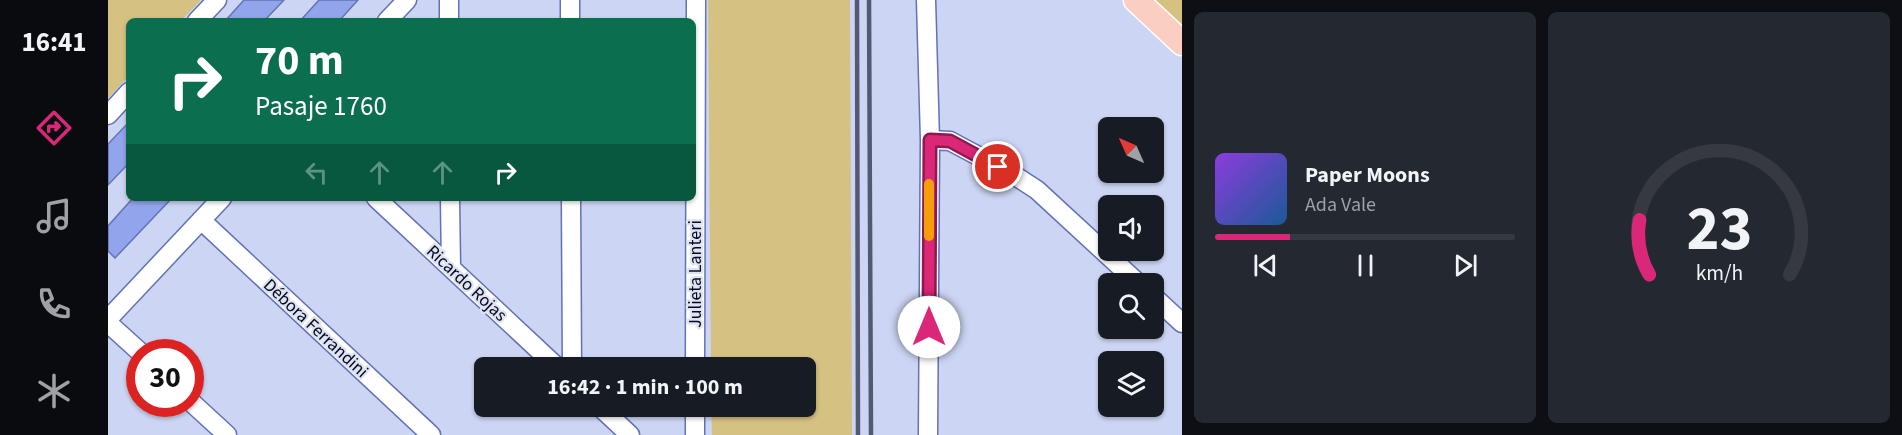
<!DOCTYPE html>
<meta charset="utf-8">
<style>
body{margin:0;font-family:"Source Sans 3",sans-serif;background:#242831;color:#f1f3f6;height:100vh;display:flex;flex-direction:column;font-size:22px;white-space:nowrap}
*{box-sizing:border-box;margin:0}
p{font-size:20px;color:#9ea1a6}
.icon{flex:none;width:33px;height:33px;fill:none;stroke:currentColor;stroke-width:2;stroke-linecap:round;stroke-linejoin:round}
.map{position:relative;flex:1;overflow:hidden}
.details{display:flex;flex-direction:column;gap:12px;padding:12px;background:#0d0f14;width:720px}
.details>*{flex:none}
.banner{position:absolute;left:18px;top:18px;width:570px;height:183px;border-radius:9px;box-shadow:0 2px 4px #0004;background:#0b6e4f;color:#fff;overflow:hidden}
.needle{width:39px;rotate:315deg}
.buttons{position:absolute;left:990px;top:117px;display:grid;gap:12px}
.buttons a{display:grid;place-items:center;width:66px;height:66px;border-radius:9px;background:#171b24;box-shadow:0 2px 4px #0004;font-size:30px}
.speed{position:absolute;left:18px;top:339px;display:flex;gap:12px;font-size:30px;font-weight:700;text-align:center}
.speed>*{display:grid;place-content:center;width:78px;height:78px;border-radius:50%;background:#171b24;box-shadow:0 2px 4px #0004;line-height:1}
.speed .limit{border:9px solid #d22;background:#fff;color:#111}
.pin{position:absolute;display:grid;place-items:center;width:51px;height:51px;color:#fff;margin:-26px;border:3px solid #fff;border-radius:50%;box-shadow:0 2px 6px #0007}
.me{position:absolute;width:66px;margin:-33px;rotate:0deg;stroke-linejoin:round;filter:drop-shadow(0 0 4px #0008)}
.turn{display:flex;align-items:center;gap:21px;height:126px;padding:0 30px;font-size:27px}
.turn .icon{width:78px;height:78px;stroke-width:2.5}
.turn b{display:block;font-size:42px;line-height:51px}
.lanes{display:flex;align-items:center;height:57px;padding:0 30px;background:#0003;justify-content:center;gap:30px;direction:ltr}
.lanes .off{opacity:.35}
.details .widget{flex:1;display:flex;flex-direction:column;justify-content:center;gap:9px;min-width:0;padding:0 21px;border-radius:9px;background:#242831}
.details .dial{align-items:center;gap:0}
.dial svg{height:156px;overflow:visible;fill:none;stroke:#363941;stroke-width:7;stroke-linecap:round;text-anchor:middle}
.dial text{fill:#f1f3f6;stroke:none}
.song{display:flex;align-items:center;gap:18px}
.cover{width:72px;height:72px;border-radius:9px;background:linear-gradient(135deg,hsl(270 70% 55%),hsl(210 70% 35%))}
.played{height:6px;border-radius:3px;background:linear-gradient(90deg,#db2777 25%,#363941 25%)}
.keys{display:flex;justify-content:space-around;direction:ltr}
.details .tiles{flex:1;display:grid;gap:12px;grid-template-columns:repeat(2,1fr)}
.trip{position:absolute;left:366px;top:357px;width:342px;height:60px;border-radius:9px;background:#171b24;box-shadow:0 2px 4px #0004;font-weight:700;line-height:60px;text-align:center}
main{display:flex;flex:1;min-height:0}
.menu{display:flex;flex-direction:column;width:108px;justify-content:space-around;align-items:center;background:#090b0e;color:#9ea1a6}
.menu .icon{width:42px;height:42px}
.menu .on{color:#db2777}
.menu b{font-size:27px;color:#f1f3f6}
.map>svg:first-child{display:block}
</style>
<main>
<nav class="menu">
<b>16:41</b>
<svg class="icon on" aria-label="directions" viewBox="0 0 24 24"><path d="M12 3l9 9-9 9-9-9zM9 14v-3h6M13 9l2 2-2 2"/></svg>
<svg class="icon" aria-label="music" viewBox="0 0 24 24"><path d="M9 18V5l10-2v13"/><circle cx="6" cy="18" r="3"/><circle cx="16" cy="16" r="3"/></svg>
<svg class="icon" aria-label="phone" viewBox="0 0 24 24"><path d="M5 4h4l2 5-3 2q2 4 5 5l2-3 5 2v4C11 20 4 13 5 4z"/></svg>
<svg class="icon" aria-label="climate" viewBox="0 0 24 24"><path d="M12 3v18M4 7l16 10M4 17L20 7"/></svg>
</nav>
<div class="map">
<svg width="1074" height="435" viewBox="0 0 1074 435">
<rect width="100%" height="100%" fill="#ccd5f3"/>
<!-- green -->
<path fill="#d5c181" d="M0,0H93L73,21H21V76L0,98Z
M600,0H742L744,435H604L603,407L698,406V368L603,367Z
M1028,0H1074V43Z"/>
<!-- building -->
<path fill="#92a4eb" stroke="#6373b5" stroke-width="1.5" d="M136,0H176L156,21H117Z
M211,0H250L231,21H192Z
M21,122V163L0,185V144Z
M25,198H64L7,258L0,251V226Z"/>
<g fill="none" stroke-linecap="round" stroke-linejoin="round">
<defs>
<path id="minor" d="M341,0V21
M462,0V21
M818,0L822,140L820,435
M89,21L109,0
M279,21L299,0
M0,115L21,92
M822,140L842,141L906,175L929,190L1031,284
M268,198L450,368
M342,198L343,268
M463,198L464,368
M93,220L323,435
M1046,297L1074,323
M0,319L114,198
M0,323L32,352
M587,368L588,0
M82,401L119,435
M491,406L522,435
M587,435V406"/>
<path id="major" d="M1028,0L1074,43"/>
</defs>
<!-- minor casing -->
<use href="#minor" stroke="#6272b5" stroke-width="21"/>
<!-- major casing -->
<use href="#major" stroke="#fff" stroke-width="27"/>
<!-- minor -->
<use href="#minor" stroke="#fff" stroke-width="18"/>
<!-- major -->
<use href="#major" stroke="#fbcec4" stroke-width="24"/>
<!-- rail -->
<path stroke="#535973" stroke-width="4.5" d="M749,0L750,435
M761,0L763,435"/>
</g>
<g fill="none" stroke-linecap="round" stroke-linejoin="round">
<defs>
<path id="route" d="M821,327L822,140L842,141L890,167"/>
</defs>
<!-- route casing -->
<use href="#route" stroke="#8e194d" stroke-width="15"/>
<!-- route -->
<use href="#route" stroke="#db2777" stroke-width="10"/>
<!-- slow -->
<path stroke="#f59e0b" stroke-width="10" d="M821,236V184"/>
</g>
<g text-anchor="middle" stroke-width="4.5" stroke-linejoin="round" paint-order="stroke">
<!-- street labels -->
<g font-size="18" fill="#060922" stroke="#dee3f2">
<text transform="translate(587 274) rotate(-90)" y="6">Julieta Lanteri</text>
<text transform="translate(359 283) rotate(43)" y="6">Ricardo Rojas</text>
<text transform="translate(208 328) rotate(43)" y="6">Débora Ferrandini</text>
</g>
</g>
</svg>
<div class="buttons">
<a><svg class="needle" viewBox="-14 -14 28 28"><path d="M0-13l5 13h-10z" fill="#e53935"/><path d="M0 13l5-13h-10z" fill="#9ea1a6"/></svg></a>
<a><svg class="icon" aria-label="sound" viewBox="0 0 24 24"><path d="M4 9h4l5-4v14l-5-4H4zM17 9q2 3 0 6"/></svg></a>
<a><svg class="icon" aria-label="search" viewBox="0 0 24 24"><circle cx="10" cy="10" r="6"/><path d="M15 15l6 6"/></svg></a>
<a><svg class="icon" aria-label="layers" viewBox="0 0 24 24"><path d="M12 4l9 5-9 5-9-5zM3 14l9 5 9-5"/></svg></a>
</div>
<div class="speed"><div class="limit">30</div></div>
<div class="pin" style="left:890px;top:167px;background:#d93025"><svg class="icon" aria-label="arrive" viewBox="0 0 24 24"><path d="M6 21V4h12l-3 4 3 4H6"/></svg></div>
<svg class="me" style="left:821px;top:327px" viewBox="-20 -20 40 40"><circle r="19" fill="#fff"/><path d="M0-13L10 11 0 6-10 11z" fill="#db2777"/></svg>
<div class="trip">16:42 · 1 min · 100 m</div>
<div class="banner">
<div class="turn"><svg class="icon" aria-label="right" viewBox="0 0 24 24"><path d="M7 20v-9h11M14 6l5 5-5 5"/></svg><div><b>70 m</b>Pasaje 1760</div></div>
<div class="lanes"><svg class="icon off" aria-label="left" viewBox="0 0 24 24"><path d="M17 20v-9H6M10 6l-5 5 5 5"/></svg><svg class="icon off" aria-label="ahead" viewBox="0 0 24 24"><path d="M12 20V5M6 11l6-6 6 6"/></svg><svg class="icon off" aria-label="ahead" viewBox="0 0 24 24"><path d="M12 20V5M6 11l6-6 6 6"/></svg><svg class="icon" aria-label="right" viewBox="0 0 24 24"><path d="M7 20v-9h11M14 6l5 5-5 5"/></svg></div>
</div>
</div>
<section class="details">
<div class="tiles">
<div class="widget">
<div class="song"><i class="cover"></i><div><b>Paper Moons</b><p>Ada Vale</p></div></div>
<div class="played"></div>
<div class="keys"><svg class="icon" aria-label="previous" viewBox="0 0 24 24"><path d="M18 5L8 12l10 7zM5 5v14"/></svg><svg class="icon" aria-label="pause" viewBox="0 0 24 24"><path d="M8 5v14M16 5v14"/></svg><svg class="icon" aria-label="next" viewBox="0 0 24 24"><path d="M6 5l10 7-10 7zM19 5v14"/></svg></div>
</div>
<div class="widget dial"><svg viewBox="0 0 100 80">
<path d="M14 69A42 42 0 1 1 86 69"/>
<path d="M14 69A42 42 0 0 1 9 41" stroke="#db2777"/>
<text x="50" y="56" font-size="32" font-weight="700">23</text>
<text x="50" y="72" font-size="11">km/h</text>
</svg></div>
</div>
</section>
</main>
